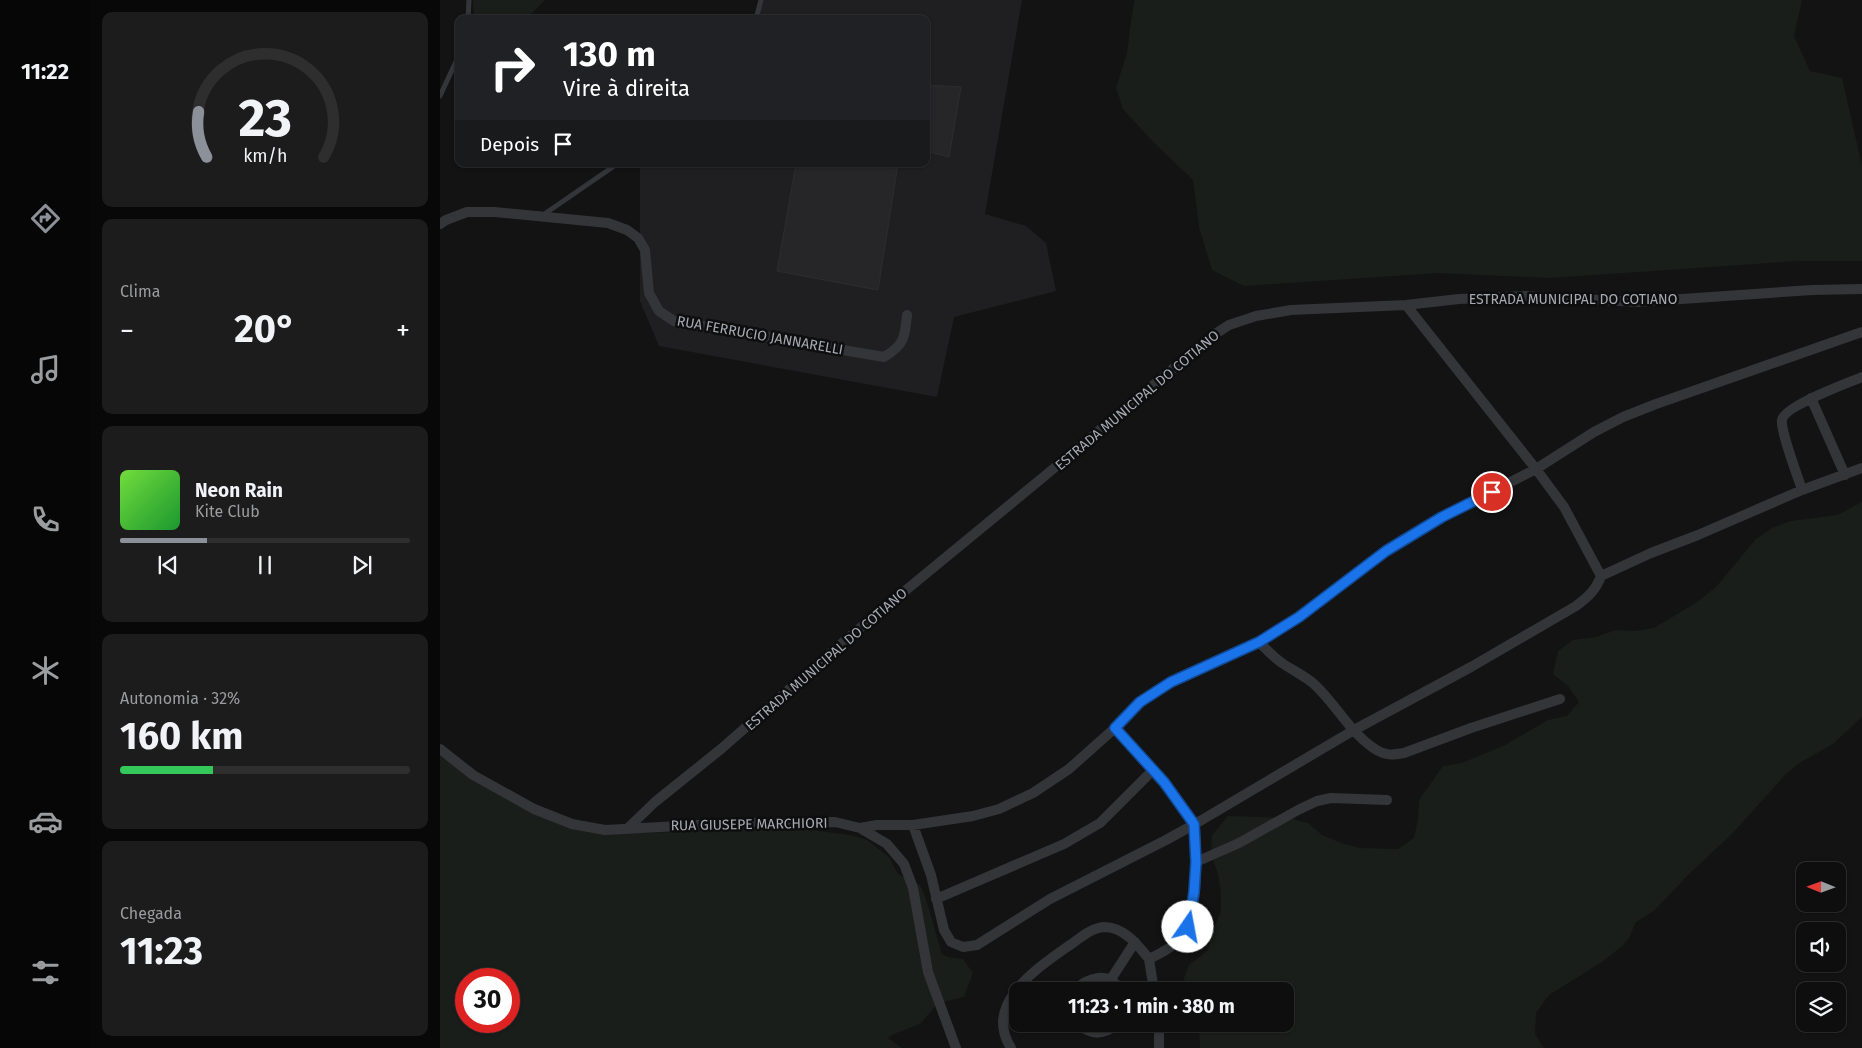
<!DOCTYPE html>
<html lang="pt">
<meta charset="utf-8">
<style>
body{margin:0;font-family:"Fira Sans",sans-serif;background:#1c1c1d;color:#f1f3f6;height:100vh;display:flex;flex-direction:column;font-size:19px;white-space:nowrap}
*{box-sizing:border-box;margin:0}
p{font-size:16px;color:#9b9c9e}
.icon{flex:none;width:28px;height:28px;fill:none;stroke:currentColor;stroke-width:2;stroke-linecap:round;stroke-linejoin:round}
.map{position:relative;flex:1;overflow:hidden}
.sheet{display:flex;flex-direction:column;gap:12px;padding:12px;background:#080808;width:350px}
.sheet>*{flex:none}
.hud{position:absolute;left:15px;top:15px;width:475px;height:152px;border-radius:10px;box-shadow:0 1px 4px #0004,0 0 0 1px #2e2e2f;background:#202124;color:#fff;overflow:hidden}
.needle{width:32px;rotate:271deg}
.tools{position:absolute;left:1356px;top:862px;display:grid;gap:10px}
.tools a{display:grid;place-items:center;width:50px;height:50px;border-radius:10px;background:#0e0e0f;box-shadow:0 1px 4px #0004,0 0 0 1px #2e2e2f;font-size:25px}
.speed{position:absolute;left:15px;top:968px;display:flex;gap:10px;font-size:25px;font-weight:700;text-align:center}
.speed>*{display:grid;place-content:center;width:65px;height:65px;border-radius:50%;background:#0e0e0f;box-shadow:0 1px 4px #0004,0 0 0 1px #2e2e2f;line-height:1}
.speed .limit{border:8px solid #d22;background:#fff;color:#111}
.pin{position:absolute;display:grid;place-items:center;width:42px;height:42px;color:#fff;margin:-21px;border:2px solid #fff;border-radius:50%;box-shadow:0 1px 5px #0007}
.me{position:absolute;width:55px;margin:-28px;rotate:12deg;stroke-linejoin:round;filter:drop-shadow(0 0 4px #0008)}
.turn{display:flex;align-items:center;gap:18px;height:105px;padding:0 25px;font-size:22px}
.turn .icon{width:65px;height:65px;stroke-width:2.5}
.turn b{display:block;font-size:35px;line-height:42px}
.then{display:flex;align-items:center;height:48px;padding:0 25px;background:#0003;gap:10px;font-size:19px}
.big{font-size:38px;font-weight:700;line-height:1.1}
.sheet .widget{flex:1;display:flex;flex-direction:column;justify-content:center;gap:8px;min-width:0;padding:0 18px;border-radius:10px;background:#1c1c1d}
.sheet .dial{align-items:center;gap:0}
.dial svg{height:130px;overflow:visible;fill:none;stroke:#2e2e2f;stroke-width:7;stroke-linecap:round;text-anchor:middle}
.dial text{fill:#f1f3f6;stroke:none}
.song{display:flex;align-items:center;gap:15px}
.cover{width:60px;height:60px;border-radius:8px;background:linear-gradient(135deg,hsl(100 70% 55%),hsl(130 70% 35%))}
.played{height:5px;border-radius:2px;background:linear-gradient(90deg,#8c9099 30%,#2e2e2f 30%)}
.keys{display:flex;justify-content:space-around;direction:ltr}
.heat{display:flex;justify-content:space-between;align-items:center;font-size:28px;direction:ltr}
.charge{height:8px;border-radius:4px;background:linear-gradient(90deg,#34c759 32%,#2e2e2f 0)}
.trip{position:absolute;left:569px;top:982px;width:285px;height:50px;border-radius:10px;background:#0e0e0f;box-shadow:0 1px 4px #0004,0 0 0 1px #2e2e2f;font-weight:700;line-height:50px;text-align:center}
main{display:flex;flex:1;min-height:0}
.dock{display:flex;flex-direction:column;width:90px;justify-content:space-around;align-items:center;background:#060606;color:#9b9c9e}
.dock .icon{width:35px;height:35px}
.dock .selected{color:#8c9099}
.dock b{font-size:22px;color:#f1f3f6}
.map>svg:first-child{display:block}
</style>
<main>
<nav class="dock">
<b>11:22</b>
<svg class="icon selected" aria-label="directions" viewBox="0 0 24 24"><path d="M12 3l9 9-9 9-9-9zM9 14v-3h6M13 9l2 2-2 2"/></svg>
<svg class="icon" aria-label="music" viewBox="0 0 24 24"><path d="M9 18V5l10-2v13"/><circle cx="6" cy="18" r="3"/><circle cx="16" cy="16" r="3"/></svg>
<svg class="icon" aria-label="phone" viewBox="0 0 24 24"><path d="M5 4h4l2 5-3 2q2 4 5 5l2-3 5 2v4C11 20 4 13 5 4z"/></svg>
<svg class="icon" aria-label="climate" viewBox="0 0 24 24"><path d="M12 3v18M4 7l16 10M4 17L20 7"/></svg>
<svg class="icon" aria-label="car" viewBox="0 0 24 24"><path d="M5 17H2v-5l4-1 3-4h7l3 4 3 1v5h-3M9 17h6M6 11h13"/><circle cx="7" cy="17" r="2"/><circle cx="17" cy="17" r="2"/></svg>
<svg class="icon" aria-label="filters" viewBox="0 0 24 24"><path d="M4 7h16M4 17h16"/><circle cx="9" cy="7" r="2"/><circle cx="15" cy="17" r="2"/></svg>
</nav>
<section class="sheet">
<div class="widget dial"><svg viewBox="0 0 100 80">
<path d="M14 69A42 42 0 1 1 86 69"/>
<path d="M14 69A42 42 0 0 1 9 41" stroke="#8c9099"/>
<text x="50" y="56" font-size="32" font-weight="700">23</text>
<text x="50" y="72" font-size="11">km/h</text>
</svg></div>
<div class="widget"><p>Clima</p>
<div class="heat"><a>−</a><b class="big">20°</b><a>+</a></div>
</div>
<div class="widget">
<div class="song"><i class="cover"></i><div><b>Neon Rain</b><p>Kite Club</p></div></div>
<div class="played"></div>
<div class="keys"><svg class="icon" aria-label="previous" viewBox="0 0 24 24"><path d="M18 5L8 12l10 7zM5 5v14"/></svg><svg class="icon" aria-label="pause" viewBox="0 0 24 24"><path d="M8 5v14M16 5v14"/></svg><svg class="icon" aria-label="next" viewBox="0 0 24 24"><path d="M6 5l10 7-10 7zM19 5v14"/></svg></div>
</div>
<div class="widget"><p>Autonomia · 32%</p><b class="big">160 km</b><div class="charge"></div></div>
<div class="widget"><p>Chegada</p><b class="big">11:23</b></div>
</section>
<div class="map">
<svg width="1422" height="1048" viewBox="0 0 1422 1048">
<rect width="100%" height="100%" fill="#131314"/>
<!-- built -->
<path fill="#1f1f21" d="M319,0H582L545,214L586,226L606,243L616,291L514,317L497,397L219,346L200,301V168L219,164H486V19H316Z"/>
<!-- green -->
<path fill="#191e1a" fill-rule="evenodd" d="M33,0H105L86,19H34Z
M694,0H1362L1354,36L1370,71L1402,78L1422,166V261H1357L1111,278L998,273L804,286L772,270L759,227L753,180L713,142L683,109L676,88L687,53Z
M1422,502V717L1393,744L1361,762L1346,774L1292,834L1248,875L1215,910L1196,922L1189,938L1182,946L1162,962L1109,995L1096,1013L1095,1034L1104,1048H760L759,1024H845V991H745L744,978L749,965L768,950L772,931L781,912V893L778,874L771,854L772,835L788,816L849,818L868,823L882,835L901,843L920,848L958,849L974,838L978,819L979,800L1003,766L1022,763L1065,745L1108,720L1127,716L1139,702L1128,686L1113,674L1118,651L1133,640L1156,637L1176,630L1195,631L1214,628L1257,602L1276,587L1316,539L1332,528L1351,521L1397,515Z
M0,752L131,823L179,833L237,832L341,826L410,835L427,840L449,857L458,874L480,885L485,896L502,954L508,957L523,959L533,973L524,997L498,1003L480,1024L454,1034L448,1038L462,1048H0ZM26,979H69V1021H26Z"/>
<!-- building -->
<path fill="#262628" stroke="#2d2d30" d="M486,85L521,87L509,157L486,151Z
M356,164H458L438,290L337,271Z"/>
<g fill="none" stroke-linecap="round" stroke-linejoin="round">
<!-- service -->
<path stroke="#343538" stroke-width="5" d="M28,19L29,0
M316,19L321,0
M0,96L19,55
M103,215L177,164"/>
<!-- minor -->
<path stroke="#343538" stroke-width="10" d="M0,224L6,220L27,212H54L168,223L187,230L198,238L205,250L209,293L219,311L234,321L444,357C464,345 465,338 467,315
M1371,398L1405,475
M1362,490C1358,477 1340,430 1342,420C1344,406 1408,383 1422,377
M1161,576L1211,553L1258,535L1362,490L1422,468
M819,642C826,649 833,657 842,663C852,670 865,676 874,684C896,704 910,733 935,749C945,756 953,755 964,753L1031,728L1120,699
M0,749L33,775L94,809L132,824L165,830L294,823L395,822L420,828L447,844L464,864L473,888L488,972L516,1048
M473,825L491,875L504,930L511,942L523,947L537,945L610,899L726,840L755,824L734,795L675,728
M189,827L215,802L281,749L409,637L601,479L772,336L789,325L816,316L851,310L966,305L1019,299L1085,296L1198,302L1372,290L1422,289
M420,828L437,825H473L533,816L559,809L593,793L629,769L675,728L700,702L731,682L819,642L859,617L946,551L1002,517L1096,469L1154,432L1183,417L1216,404L1422,332
M756,862L799,843L858,810L877,801L891,798L947,800
M496,899L624,844L660,823L713,770
M671,979L695,942
M634,991C646,978 671,969 680,991
M714,991L709,959C719,954 730,949 738,941C761,919 756,854 755,824L914,730L1031,667L1136,606C1148,597 1156,590 1161,576L1124,507L1096,469L966,305
M637,1024C653,1036 663,1035 679,1024
M571,1048C543,1004 596,969 627,947C638,940 650,928 664,927C684,927 698,945 709,959
M719,1048V1024"/>
</g>
<g fill="none" stroke-linecap="round" stroke-linejoin="round">
<defs>
<path id="route" d="M748,927L754,892L756,862L754,824L724,782L675,728L700,702L731,682L819,642L859,617L946,551L1002,517L1052,492"/>
</defs>
<!-- route casing -->
<use href="#route" stroke="#114b97" stroke-width="12"/>
<!-- route -->
<use href="#route" stroke="#1a73e8" stroke-width="9"/>
</g>
<g text-anchor="middle" stroke-width="5" stroke-linejoin="round" paint-order="stroke">
<!-- street labels -->
<g font-size="14" fill="#a6aab3" stroke="#0e0e0f">
<text x="1133" y="304">ESTRADA MUNICIPAL DO COTIANO</text>
<text transform="translate(320 335) rotate(10)" y="5">RUA FERRUCIO JANNARELLI</text>
<text transform="translate(697 400) rotate(-40)" y="5">ESTRADA MUNICIPAL DO COTIANO</text>
<text transform="translate(386 659) rotate(-41)" y="5">ESTRADA MUNICIPAL DO COTIANO</text>
<text transform="translate(309 824) rotate(-1)" y="5">RUA GIUSEPE MARCHIORI</text>
</g>
</g>
</svg>
<div class="tools">
<a><svg class="needle" viewBox="-14 -14 28 28"><path d="M0-13l5 13h-10z" fill="#e53935"/><path d="M0 13l5-13h-10z" fill="#9b9c9e"/></svg></a>
<a><svg class="icon" aria-label="sound" viewBox="0 0 24 24"><path d="M4 9h4l5-4v14l-5-4H4zM17 9q2 3 0 6"/></svg></a>
<a><svg class="icon" aria-label="layers" viewBox="0 0 24 24"><path d="M12 4l9 5-9 5-9-5zM3 14l9 5 9-5"/></svg></a>
</div>
<div class="speed"><div class="limit">30</div></div>
<div class="pin" style="left:1052px;top:492px;background:#d93025"><svg class="icon" aria-label="arrive" viewBox="0 0 24 24"><path d="M6 21V4h12l-3 4 3 4H6"/></svg></div>
<svg class="me" style="left:748px;top:927px" viewBox="-20 -20 40 40"><circle r="19" fill="#fff"/><path d="M0-13L10 11 0 6-10 11z" fill="#1a73e8"/></svg>
<div class="trip">11:23 · 1 min · 380 m</div>
<div class="hud">
<div class="turn"><svg class="icon" aria-label="right" viewBox="0 0 24 24"><path d="M7 20v-9h11M14 6l5 5-5 5"/></svg><div><b>130 m</b>Vire à direita</div></div>
<div class="then">Depois<svg class="icon" aria-label="arrive" viewBox="0 0 24 24"><path d="M6 21V4h12l-3 4 3 4H6"/></svg></div>
</div>
</div>
</main>
